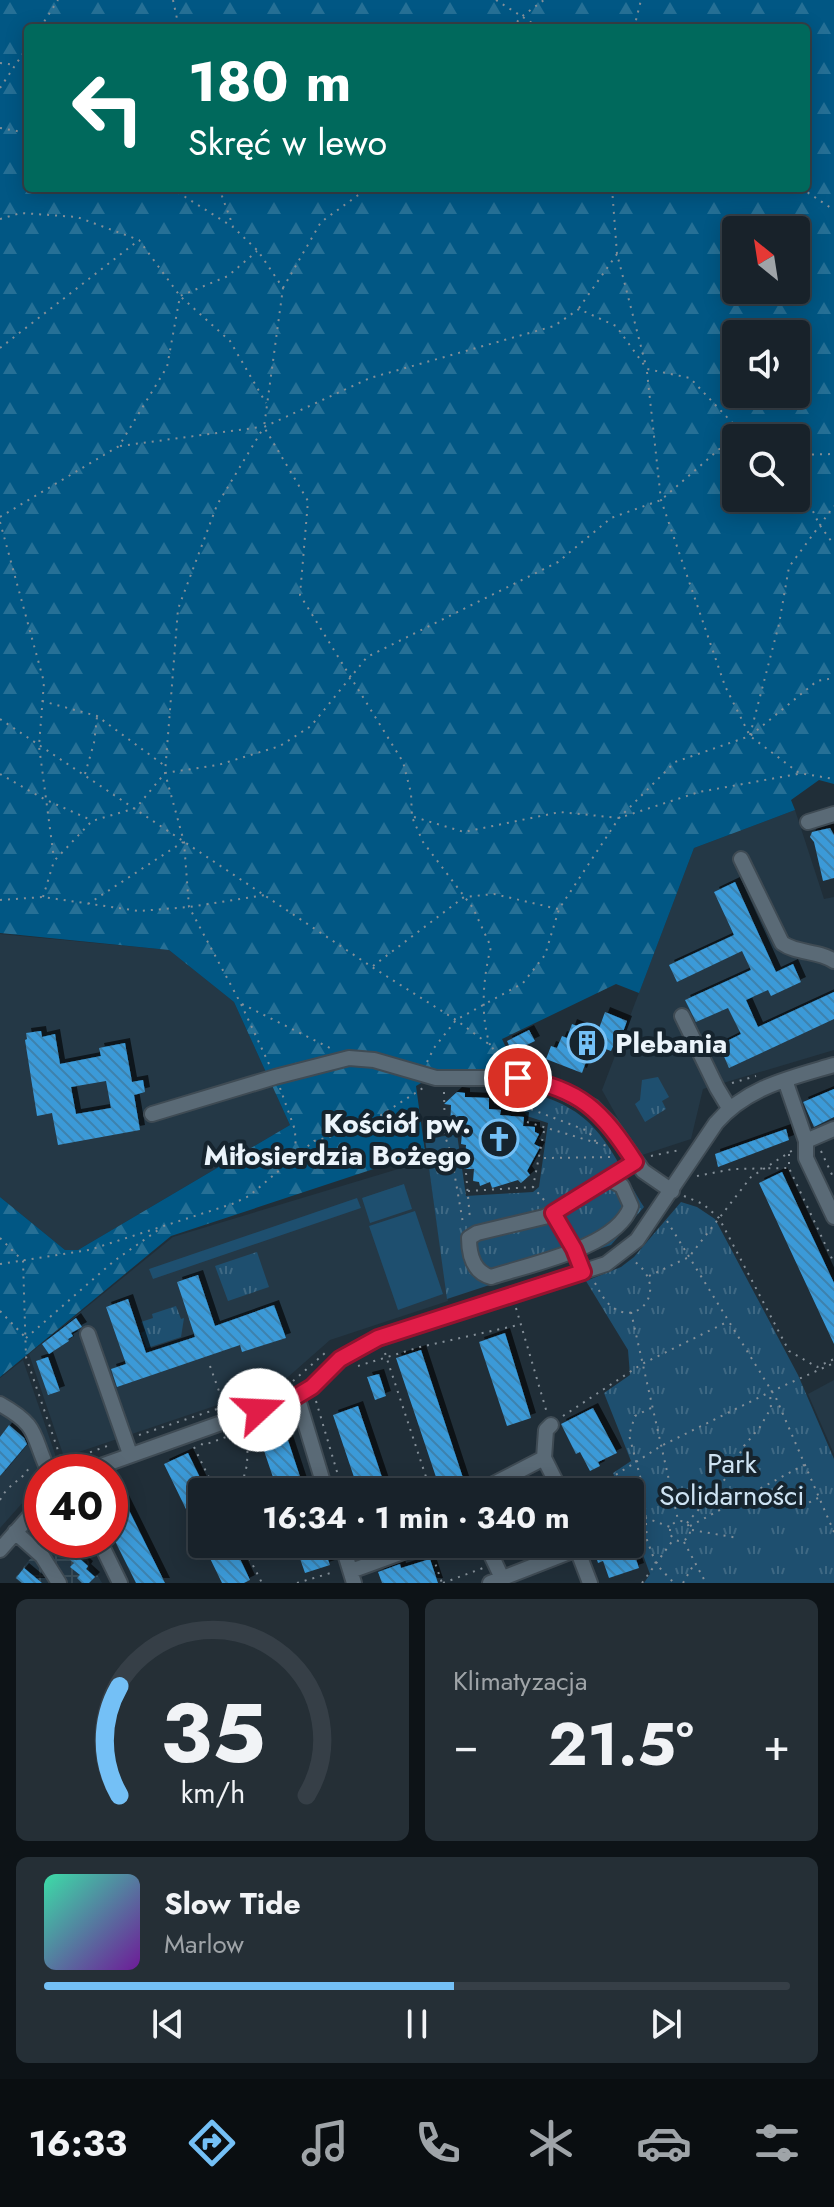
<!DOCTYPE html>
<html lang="pl">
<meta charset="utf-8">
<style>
body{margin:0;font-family:Jost,sans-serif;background:#252f36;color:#f1f3f6;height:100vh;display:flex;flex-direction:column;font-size:30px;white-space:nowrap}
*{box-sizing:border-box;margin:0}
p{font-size:26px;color:#9fa4a8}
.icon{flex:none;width:44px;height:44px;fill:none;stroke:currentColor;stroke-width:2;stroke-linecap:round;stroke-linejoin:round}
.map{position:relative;height:1583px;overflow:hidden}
.panel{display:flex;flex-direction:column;gap:16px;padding:16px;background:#0d1317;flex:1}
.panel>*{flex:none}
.hud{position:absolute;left:24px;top:24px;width:786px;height:168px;border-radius:8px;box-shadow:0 4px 20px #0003,0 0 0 2px #363f47;background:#00695c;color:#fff;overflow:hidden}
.needle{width:52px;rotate:330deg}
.fabs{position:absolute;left:722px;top:216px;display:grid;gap:16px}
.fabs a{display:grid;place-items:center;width:88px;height:88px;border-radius:8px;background:#18222a;box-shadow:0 4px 20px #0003,0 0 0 2px #363f47;font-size:40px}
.speed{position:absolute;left:24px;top:1454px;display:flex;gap:16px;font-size:40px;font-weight:700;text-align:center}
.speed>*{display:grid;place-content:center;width:104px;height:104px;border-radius:50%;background:#18222a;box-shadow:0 4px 20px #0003,0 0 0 2px #363f47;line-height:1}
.speed .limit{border:12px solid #d22;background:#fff;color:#111}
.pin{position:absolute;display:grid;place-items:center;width:68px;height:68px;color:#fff;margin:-34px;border:4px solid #fff;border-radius:50%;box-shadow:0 2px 8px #0007}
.me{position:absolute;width:88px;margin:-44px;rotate:70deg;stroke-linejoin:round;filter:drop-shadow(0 0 6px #0008)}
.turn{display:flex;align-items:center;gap:28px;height:168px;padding:0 32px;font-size:36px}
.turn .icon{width:104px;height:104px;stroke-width:2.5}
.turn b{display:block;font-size:56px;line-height:68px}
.big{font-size:60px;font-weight:700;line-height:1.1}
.panel .card{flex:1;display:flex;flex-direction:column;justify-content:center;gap:12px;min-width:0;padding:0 28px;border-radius:12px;background:#252f36}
.panel .dial{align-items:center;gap:0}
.dial svg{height:208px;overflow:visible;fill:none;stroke:#363f47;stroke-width:7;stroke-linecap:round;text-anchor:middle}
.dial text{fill:#f1f3f6;stroke:none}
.song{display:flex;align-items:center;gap:24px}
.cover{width:96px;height:96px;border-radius:12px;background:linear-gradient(135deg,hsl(160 70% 55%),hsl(280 70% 35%))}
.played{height:8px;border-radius:4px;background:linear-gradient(90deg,#74c0f6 55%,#363f47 55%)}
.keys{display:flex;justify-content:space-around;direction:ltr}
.heat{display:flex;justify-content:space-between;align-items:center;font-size:44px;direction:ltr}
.panel .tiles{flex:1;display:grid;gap:16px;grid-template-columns:1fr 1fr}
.card:last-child{grid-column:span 2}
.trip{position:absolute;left:188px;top:1478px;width:456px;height:80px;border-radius:8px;background:#18222a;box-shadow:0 4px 20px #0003,0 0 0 2px #363f47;font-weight:700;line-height:80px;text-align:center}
.tab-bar{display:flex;height:128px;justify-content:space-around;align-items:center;background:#0a0e11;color:#9fa4a8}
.tab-bar .icon{width:56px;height:56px}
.tab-bar .current{color:#74c0f6}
.tab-bar b{font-size:36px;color:#f1f3f6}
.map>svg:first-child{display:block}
</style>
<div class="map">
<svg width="834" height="1583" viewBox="0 0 834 1583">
<defs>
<pattern id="industrial-grid" width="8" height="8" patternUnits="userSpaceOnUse" patternTransform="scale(2)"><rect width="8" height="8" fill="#243846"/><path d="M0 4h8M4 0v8" fill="none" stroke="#394c58"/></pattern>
<pattern id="forest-firs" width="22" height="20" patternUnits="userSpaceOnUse" patternTransform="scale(2)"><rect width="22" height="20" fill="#015784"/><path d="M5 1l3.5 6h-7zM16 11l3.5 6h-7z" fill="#267096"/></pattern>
<pattern id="park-tufts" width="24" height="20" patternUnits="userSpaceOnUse" patternTransform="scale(2)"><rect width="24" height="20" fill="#1e4f6f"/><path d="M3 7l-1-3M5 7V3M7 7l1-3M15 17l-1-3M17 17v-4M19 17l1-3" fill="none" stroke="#3f6984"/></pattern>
<pattern id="building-back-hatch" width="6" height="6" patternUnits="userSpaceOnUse" patternTransform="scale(2)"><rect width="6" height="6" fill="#3b9ad8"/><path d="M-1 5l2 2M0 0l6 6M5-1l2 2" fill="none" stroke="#3e82ae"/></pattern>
<filter id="shadow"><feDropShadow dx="5" dy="-5" stdDeviation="0" flood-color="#0009"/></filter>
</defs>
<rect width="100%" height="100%" fill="#202e38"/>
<!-- built -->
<path fill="#243846" d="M795,810L824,899L834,897V1050L703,1089L691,1139L639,1156L602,1090L694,848Z
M0,934L169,950L234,1002L290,1125L78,1250H65L0,1197Z
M428,1160L448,1301L330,1340L280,1384L64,1457L29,1354L173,1237Z
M23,1360L58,1463L50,1472H42V1481L0,1528V1378Z
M834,1380V1454L808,1394Z"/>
<!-- industrial -->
<path fill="url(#industrial-grid)" d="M45,1540H69L84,1553L102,1583H21L15,1578Z"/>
<!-- grass -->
<path fill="#1e4f6f" d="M404,1184L412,1209L370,1223L362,1198Z
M357,1198L361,1208L153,1279L149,1269Z
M415,1211L443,1294L398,1310L369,1226Z"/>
<!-- forest -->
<path fill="url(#forest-firs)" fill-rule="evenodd" d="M0,0H834V784L819,780L791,800L795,810L694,848L639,993L616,984L502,1039L516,1069L440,1072L416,1086L425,1152L171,1236L0,1377V1197L65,1250H78L290,1125L234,1002L169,950L0,933ZM28,28H806V188H28ZM736,230H796V290H736ZM736,334H796V394H736ZM736,438H796V498H736Z"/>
<!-- park -->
<path fill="url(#park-tufts)" d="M658,1077L669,1097L662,1101L666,1109L645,1122L635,1104L640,1100L642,1080Z
M527,1092C600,1109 609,1150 644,1207L611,1245L447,1299L425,1139L457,1134L466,1196L533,1192L539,1187L548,1123L527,1116L522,1108Z
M681,1202L697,1207L715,1219L798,1375L834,1459V1583H644L650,1574L630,1519V1492H620L613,1473L631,1461L604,1393L630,1375L628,1350L586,1281L621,1267L634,1257Z
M257,1252L269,1287L228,1301L215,1266Z
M176,1306L181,1319L184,1318L181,1337L147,1348L141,1333L145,1331L141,1322L153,1318L152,1314Z"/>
<!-- building -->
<path fill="url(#building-back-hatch)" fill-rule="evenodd" filter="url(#shadow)" d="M830,828L834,835V878L823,881L814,842L810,837L812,832Z
M735,882L776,972L793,964L801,982L771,996L768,990L746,1000L758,1027L834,992V1019L729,1068L719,1045L741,1034L728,1008L696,1022L685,1000L751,970L742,951L677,982L669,965L734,935L714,892Z
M605,1012L627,1021L620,1040L617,1038L611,1051L600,1047L594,1062L587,1059L582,1073L546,1059L551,1046L557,1048L562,1036L567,1038L572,1024L597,1034Z
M529,1030L535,1041L512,1052L507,1041Z
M41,1031L42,1037L55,1034L60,1064L101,1056L99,1048L125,1043L132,1082L143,1080L145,1092L134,1095L140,1130L58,1145L52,1113L37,1116L25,1040L27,1039L26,1033ZM106,1081L111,1108L76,1114L71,1087Z
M834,1089V1117L814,1127L803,1102Z
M457,1092L465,1093V1097L489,1098V1109L501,1110L500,1115L524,1117L523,1126L535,1127V1132L539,1134L534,1144L540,1147L527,1171L530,1175L521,1183L518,1180L492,1188L490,1182L480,1186L479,1182L473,1181L474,1169H464L466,1145L461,1144L462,1133L450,1132L451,1105L444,1104Z
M786,1129L789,1140L718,1167L715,1154Z
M782,1172L834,1283V1344L759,1183Z
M198,1275L215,1326L274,1305L286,1338L242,1352L240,1345L117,1387L111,1369L126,1364L106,1307L128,1299L146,1353L195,1337L177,1282Z
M76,1318L82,1327L71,1333L73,1336L68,1339L69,1341L49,1354L42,1344Z
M505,1333L531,1418L507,1426L479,1342Z
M421,1350L465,1484L441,1492L396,1358Z
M48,1357L60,1391L48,1395L36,1361Z
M379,1374L386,1396L375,1400L367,1377Z
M358,1406L387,1492H359L333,1415Z
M593,1408L617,1453L598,1462L600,1466L590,1471L580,1452L576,1454L561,1424Z
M9,1425L24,1438L27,1444L0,1476V1437Z
M285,1431L305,1492H278L260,1439Z
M188,1453L207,1492H202V1542L164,1464Z
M118,1488L165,1583H136L110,1531V1491Z
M39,1540H66L82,1554L76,1561L79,1558L88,1566L86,1569L95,1577L89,1583H82L77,1578L80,1575L70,1567L74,1563L56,1548L52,1552Z
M203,1544H233L250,1580L244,1583H222Z
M295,1544H322L330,1565L305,1573Z
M592,1544H631L639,1568L609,1578L603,1561L598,1563Z
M430,1559L438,1583H382L378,1572L400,1564L401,1568Z
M24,1568L42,1583H22L16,1578Z"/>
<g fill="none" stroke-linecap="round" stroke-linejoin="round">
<defs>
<path id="minor" d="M808,822L834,814
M741,859L782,943C797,954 818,950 834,961
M682,1016L717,1088L729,1108
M785,1080L806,1141V1158L834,1217
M152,1114L275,1077L349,1058L374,1060L436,1078H518L555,1087L593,1107L610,1124L643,1171L672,1191
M806,1141L834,1129
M607,1178L622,1186L631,1206C617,1248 530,1264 491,1277C473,1272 469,1255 469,1238L477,1233L544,1217L553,1213L635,1162
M553,1213L574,1249L583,1272
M88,1334L130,1454
M297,1396L326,1492
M0,1404C41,1427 31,1435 49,1472
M544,1458L546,1430L551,1425
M84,1472L297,1396L312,1387L340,1359L378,1338L606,1264L637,1240L716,1123C747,1087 790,1078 834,1065
M478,1492L544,1458L561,1492
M15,1532L42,1556L59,1583
M99,1540L120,1583
M342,1544L354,1583
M486,1544L502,1578
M575,1544L590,1583
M0,1550L42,1502
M351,1571L425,1544
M490,1583L577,1549"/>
</defs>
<!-- minor casing -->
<use href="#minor" stroke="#3f4b54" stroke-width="18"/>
<!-- path -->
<path stroke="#848f98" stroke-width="2" stroke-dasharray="2 6" stroke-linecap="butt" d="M173,0L179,28
M496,0L540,28
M40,28L58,0
M512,28L521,17L544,0
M634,28L641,0
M0,63L15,65
M0,88L28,46
M0,128L28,133
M171,188L233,227L258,251L283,288L264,427L308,501L300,595L403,762L411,793L412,817L423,842L473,908L491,947C483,977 480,1016 490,1045
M219,188L233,226
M612,188L617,254L646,366
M801,188L834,210
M0,219L21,213L77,217L139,240L180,296L230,341L266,403
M283,288L321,222L368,188
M579,308L617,254
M0,348L139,240
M647,372L661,500L725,686L750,736L799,773L834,779
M120,446L261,427
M796,455L834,454
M796,475L819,524L834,545
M0,517L119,446L167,367L180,296L228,276L257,251
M0,522L44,682L39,746L54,859
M42,701L97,716L165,766
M0,719L372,967L456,1020L490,1045L507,1065
M750,735L779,624L789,567L834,506
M0,774L44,799L91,820
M85,774L94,743L97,717
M414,817L464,832L560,812L619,818L699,792L798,774
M43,897L54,861L92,821L136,808L165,773L218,765L280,746L311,726L367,657L558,562L611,518L661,500L739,432
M0,900L43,897L139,911L189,907L265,895
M88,904L183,842
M373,966L464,897L494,894L558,909
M242,1004L330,1048
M427,1062L434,1048L456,1020L523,983L545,955L559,909L619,818L675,762L750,736L817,681L834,678
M269,1064L241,1004L189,907L184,842L165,773L178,609L217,505L264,427L370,378L554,326L579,309L616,326L647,369L690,378L740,431L754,438
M732,1083L756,1076
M280,1088L295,1130L296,1157
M444,1092L445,1136L451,1154L463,1223
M522,1093L520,1105L588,1131L596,1142
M527,1122L607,1146
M821,1151L834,1179
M789,1154V1168L834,1263
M651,1156L680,1150
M544,1158L614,1157
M466,1173L470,1219
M697,1176L733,1169L789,1168
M468,1191L533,1187
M684,1196L703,1204L719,1218L789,1351L817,1367L834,1359
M544,1200L533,1187L545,1126
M667,1221L776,1398L834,1532
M0,1238L23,1261L26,1357L62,1462
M0,1264L89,1250L232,1204L249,1196L314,1141L361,1128L423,1088
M649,1276L689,1257L751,1177L793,1150
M595,1283C600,1292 605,1303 615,1309C642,1325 668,1286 634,1261
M516,1308L547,1413
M0,1311L25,1337
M631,1312L678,1520
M26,1338L114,1261L161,1228
M385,1353L431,1492
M210,1366L224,1405
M358,1366L420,1347L518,1325
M293,1381L325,1353
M316,1401L343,1492
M651,1408L635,1416L629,1435L644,1491L647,1540L656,1564L674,1583
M563,1416L642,1364L727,1322
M139,1435L220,1408
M201,1444L204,1445L251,1428
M194,1447L216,1492
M61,1465L66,1461L110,1445
M240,1492L247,1465L248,1432
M450,1492L464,1488
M589,1492L661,1446L770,1392L834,1363
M0,1500C9,1482 22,1482 30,1466
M802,1506L818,1498
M630,1512L670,1527
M670 1531a10 10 0 1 1 20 0a10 10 0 1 1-20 0Z
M687,1523L726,1478L744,1446L760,1427L771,1408L770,1393
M690,1526L804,1465
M692,1530L738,1538
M684,1542L706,1583
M242,1544L262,1583
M359,1544L362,1552
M433,1557L442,1583
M297,1583L334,1572
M443,1583L483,1568
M642,1583L673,1540
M683,1583L694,1564"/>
<!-- minor -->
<use href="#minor" stroke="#5a6a76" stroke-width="14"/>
</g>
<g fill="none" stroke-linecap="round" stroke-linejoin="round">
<defs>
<path id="route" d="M259,1410L297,1396L312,1387L340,1359L378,1338L583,1272L574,1249L553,1213L635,1162C602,1111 580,1088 518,1078"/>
</defs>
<!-- route casing -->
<use href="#route" stroke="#92132f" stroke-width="20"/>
<!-- route -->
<use href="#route" stroke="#e11d48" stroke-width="14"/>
</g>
<!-- icons -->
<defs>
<symbol id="building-ring" viewBox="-11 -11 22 22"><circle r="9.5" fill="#16242e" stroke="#74c0f6" stroke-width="1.5"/><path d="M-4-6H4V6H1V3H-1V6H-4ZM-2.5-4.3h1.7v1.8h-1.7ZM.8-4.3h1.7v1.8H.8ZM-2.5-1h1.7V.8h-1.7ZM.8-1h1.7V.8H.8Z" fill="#74c0f6"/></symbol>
<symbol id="church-ring" viewBox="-11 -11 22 22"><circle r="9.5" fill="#16242e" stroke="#74c0f6" stroke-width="1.5"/><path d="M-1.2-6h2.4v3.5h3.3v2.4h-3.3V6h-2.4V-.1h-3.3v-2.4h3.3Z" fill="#74c0f6"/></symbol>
</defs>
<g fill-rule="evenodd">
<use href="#building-ring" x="565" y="1021" width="44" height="44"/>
<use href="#church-ring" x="477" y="1117" width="44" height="44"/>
</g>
<g text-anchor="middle" stroke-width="8" stroke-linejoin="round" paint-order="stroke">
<!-- poi labels -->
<g font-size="28" font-weight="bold" fill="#ebf4fb" stroke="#16242e" text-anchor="start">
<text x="615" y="1053">Plebania</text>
<text x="471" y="1133" text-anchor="end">Kościół pw.<tspan x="471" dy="32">Miłosierdzia Bożego</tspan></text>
</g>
<!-- park labels -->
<g font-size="28" fill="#cee3f3" stroke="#16242e">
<text x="732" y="1473">Park<tspan x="732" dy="32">Solidarności</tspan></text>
</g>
</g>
</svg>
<div class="fabs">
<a><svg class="needle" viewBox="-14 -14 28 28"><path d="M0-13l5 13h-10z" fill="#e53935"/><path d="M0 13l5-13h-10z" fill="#9fa4a8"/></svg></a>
<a><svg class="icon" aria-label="sound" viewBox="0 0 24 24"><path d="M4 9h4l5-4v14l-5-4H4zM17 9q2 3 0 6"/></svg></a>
<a><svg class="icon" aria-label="search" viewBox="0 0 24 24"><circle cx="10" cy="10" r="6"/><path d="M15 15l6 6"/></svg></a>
</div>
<div class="speed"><div class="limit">40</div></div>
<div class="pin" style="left:518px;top:1078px;background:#d93025"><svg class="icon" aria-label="arrive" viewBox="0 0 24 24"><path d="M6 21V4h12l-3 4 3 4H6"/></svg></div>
<svg class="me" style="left:259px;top:1410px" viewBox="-20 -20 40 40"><circle r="19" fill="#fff"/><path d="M0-13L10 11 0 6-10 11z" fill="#e11d48"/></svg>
<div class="trip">16:34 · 1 min · 340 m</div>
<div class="hud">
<div class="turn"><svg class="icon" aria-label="left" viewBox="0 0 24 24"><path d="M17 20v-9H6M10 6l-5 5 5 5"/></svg><div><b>180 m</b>Skręć w lewo</div></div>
</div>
</div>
<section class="panel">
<div class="tiles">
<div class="card dial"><svg viewBox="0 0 100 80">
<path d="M14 69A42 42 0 1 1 86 69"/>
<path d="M14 69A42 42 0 0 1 14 27" stroke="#74c0f6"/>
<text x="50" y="56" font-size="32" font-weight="700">35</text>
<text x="50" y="72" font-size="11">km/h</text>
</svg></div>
<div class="card"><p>Klimatyzacja</p>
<div class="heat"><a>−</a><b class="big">21.5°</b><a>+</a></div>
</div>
<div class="card">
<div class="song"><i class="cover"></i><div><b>Slow Tide</b><p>Marlow</p></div></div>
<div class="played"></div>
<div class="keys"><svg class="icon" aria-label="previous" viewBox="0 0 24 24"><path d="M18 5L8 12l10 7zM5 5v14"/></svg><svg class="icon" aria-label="pause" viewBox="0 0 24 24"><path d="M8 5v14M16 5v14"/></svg><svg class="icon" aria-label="next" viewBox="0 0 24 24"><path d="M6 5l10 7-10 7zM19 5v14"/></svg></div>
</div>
</div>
</section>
<nav class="tab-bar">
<b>16:33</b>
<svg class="icon current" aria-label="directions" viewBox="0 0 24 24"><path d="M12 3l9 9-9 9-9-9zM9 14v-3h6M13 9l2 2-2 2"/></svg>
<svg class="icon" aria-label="music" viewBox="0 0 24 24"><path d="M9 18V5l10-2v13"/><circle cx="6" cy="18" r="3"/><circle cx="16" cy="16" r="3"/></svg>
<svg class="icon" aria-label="phone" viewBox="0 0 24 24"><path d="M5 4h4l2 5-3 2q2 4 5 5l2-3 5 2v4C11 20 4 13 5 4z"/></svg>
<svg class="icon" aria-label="climate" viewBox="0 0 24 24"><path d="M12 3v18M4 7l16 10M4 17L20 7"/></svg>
<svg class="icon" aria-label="car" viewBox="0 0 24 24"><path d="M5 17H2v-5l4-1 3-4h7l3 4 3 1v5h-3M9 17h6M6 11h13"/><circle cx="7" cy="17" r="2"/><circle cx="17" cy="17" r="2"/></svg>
<svg class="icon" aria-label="filters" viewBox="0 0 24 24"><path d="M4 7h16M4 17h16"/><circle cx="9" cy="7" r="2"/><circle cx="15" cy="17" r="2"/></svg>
</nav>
